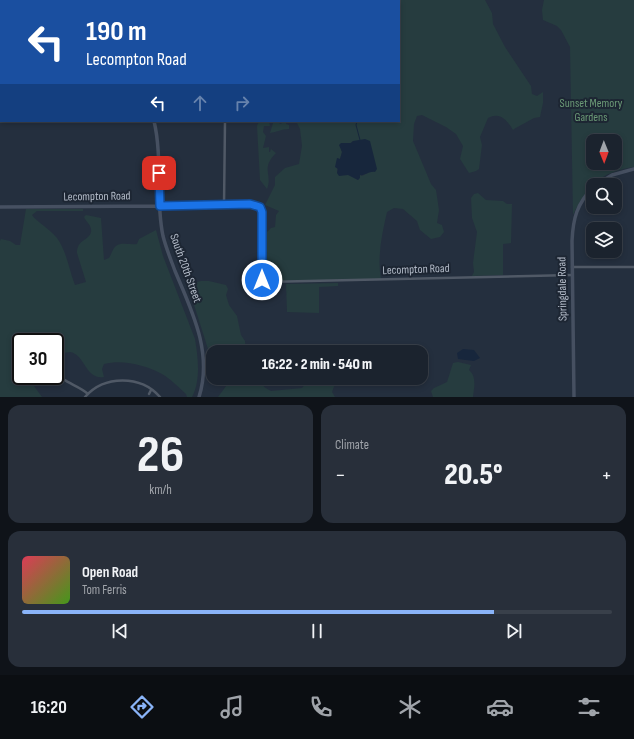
<!DOCTYPE html>
<meta charset="utf-8">
<style>
body{margin:0;font-family:"Sofia Sans Condensed",sans-serif;background:#282f3a;color:#f1f3f6;height:100vh;display:flex;flex-direction:column;font-size:15px;white-space:nowrap}
*{box-sizing:border-box;margin:0}
p{font-size:13px;color:#a0a4aa}
.icon{flex:none;width:22px;height:22px;fill:none;stroke:currentColor;stroke-width:2;stroke-linecap:round;stroke-linejoin:round}
.map{position:relative;height:397px;overflow:hidden}
.details{display:flex;flex-direction:column;gap:8px;padding:8px;background:#0f1319;flex:1}
.details>*{flex:none}
.hud{position:absolute;left:0px;top:0px;width:400px;height:122px;box-shadow:0 2px 6px #0003,0 0 0 1px #39404a;background:#1a4fa0;color:#fff;overflow:hidden}
.needle{width:26px;rotate:179deg}
.controls{position:absolute;left:586px;top:134px;display:grid;gap:8px}
.controls a{display:grid;place-items:center;width:36px;height:36px;border-radius:8px;background:#1b232e;box-shadow:0 2px 6px #0003,0 0 0 1px #39404a;font-size:20px}
.speed{position:absolute;left:12px;top:333px;display:flex;gap:8px;font-size:20px;font-weight:700;text-align:center}
.speed>*{display:grid;place-content:center;width:52px;height:52px;border-radius:50%;background:#1b232e;box-shadow:0 2px 6px #0003,0 0 0 1px #39404a;line-height:1}
.speed .limit{border:2px solid #111;border-radius:6px;background:#fff;color:#111}
.pin{position:absolute;display:grid;place-items:center;width:34px;height:34px;color:#fff;margin:-17px;border-radius:8px;box-shadow:0 2px 6px #0006}
.me{position:absolute;width:44px;margin:-22px;rotate:0deg;stroke-linejoin:round;filter:drop-shadow(0 0 3px #0008)}
.turn{display:flex;align-items:center;gap:14px;height:84px;padding:0 20px;font-size:18px}
.turn .icon{width:52px;height:52px;stroke-width:2.5}
.turn b{display:block;font-size:28px;line-height:34px}
.lanes{display:flex;align-items:center;height:38px;padding:0 20px;background:#0003;justify-content:center;gap:20px;direction:ltr}
.lanes .off{opacity:.35}
.big{font-size:30px;font-weight:800;line-height:1.1}
.details .widget{flex:1;display:flex;flex-direction:column;justify-content:center;gap:6px;min-width:0;padding:0 14px;border-radius:12px;background:#282f3a}
.details .dial{align-items:center;gap:0}
.dial b{font-size:52px;line-height:1}
.song{display:flex;align-items:center;gap:12px}
.cover{width:48px;height:48px;border-radius:6px;background:linear-gradient(135deg,hsl(350 70% 55%),hsl(100 70% 35%))}
.played{height:4px;border-radius:2px;background:linear-gradient(90deg,#8ab4f8 80%,#39404a 80%)}
.keys{display:flex;justify-content:space-around;direction:ltr}
.heat{display:flex;justify-content:space-between;align-items:center;font-size:22px;direction:ltr}
.details .tiles{flex:1;display:grid;gap:8px;grid-template-columns:1fr 1fr}
.widget:last-child{grid-column:span 2}
.trip{position:absolute;left:206px;top:345px;width:222px;height:40px;border-radius:12px;background:#1b232e;box-shadow:0 2px 6px #0003,0 0 0 1px #39404a;font-weight:800;line-height:40px;text-align:center}
.tabs{display:flex;height:64px;justify-content:space-around;align-items:center;background:#0b0e12;color:#a0a4aa}
.tabs .icon{width:28px;height:28px}
.tabs .selected{color:#8ab4f8}
.tabs b{font-size:18px;color:#f1f3f6}
.map>svg:first-child{display:block}
</style>
<div class="map">
<svg width="634" height="397" viewBox="0 0 634 397">
<rect width="100%" height="100%" fill="#242f3e"/>
<!-- green -->
<path fill="#263c3f" fill-rule="evenodd" d="M285,0H485L492,13L493,24L505,47L531,86L532,94L537,96L543,92V103L540,117L534,118L514,129L513,130C506,119 500,112 488,118L480,137L482,145L479,169L476,171L469,173L460,159L463,146L456,134L446,127L422,115L417,116L414,124L413,141L431,184L436,190L439,210L437,223L442,225L444,232L440,237L431,239L420,230L417,221L403,209L394,208L387,212C382,234 377,256 381,279L274,281L266,280L265,279L264,234L268,231L271,228L275,227L276,215L279,211L265,205L275,185V177L285,168L299,164L302,146L300,129L296,121H399V1H284ZM353,141L370,172L362,176L360,175L358,180L350,175L337,173V158L340,159L342,152L341,150Z
M544,0H634V167C600,172 588,185 573,215L570,47L561,30L557,26L543,20L542,10ZM593,141H615V163H593Z
M259,121H275L281,124L283,121H286V124L289,125V129C282,129 277,132 270,133L273,123L269,121L270,126H264L263,132L266,136L263,148L269,147V152H270L271,149L276,153C260,169 273,174 267,189L260,180L257,126Z
M478,193L486,200L503,201L507,204H512L511,243L503,244V275L472,276L474,272L473,263L477,232L472,218L471,198L474,194Z
M26,209H83V211H37L32,215C35,220 52,231 57,238C67,252 69,270 75,285L86,282L77,253C77,239 89,241 91,232C92,225 86,222 84,217L86,215L101,218L104,260L109,258C111,255 113,248 116,246C121,242 130,245 137,244L139,239L156,230L163,256L195,339C198,357 201,380 192,397H187L186,394C179,388 171,379 162,374C145,365 123,359 104,364L102,369L104,377C85,380 85,354 70,352C66,352 59,355 55,356V342H21V376H34V386L42,397H0V241L1,239L10,241L16,245H20Z
M201,281H209L226,285L228,289L226,295L229,305L237,316L241,335L245,341L246,352H213L208,349L190,292V289L197,282Z
M338,283V286L319,287V313L287,312L286,284Z
M458,362L471,365L469,370C477,377 474,388 473,397H433L431,391L434,388L447,382L453,363Z
M232,378H262L264,387L271,391L302,388L310,378H333L335,384L332,392L335,397H218Z"/>
<!-- water -->
<path fill="#17263c" d="M365,139L370,141L377,169L375,172C369,171 364,176 360,175V178L358,180L348,175L339,176L337,173L338,169L335,167L337,158L340,159L342,152L339,145L341,143H351L353,141Z
M463,349L474,350L480,358L474,361L458,359L457,353Z"/>
<g fill="none" stroke-linecap="round" stroke-linejoin="round">
<!-- stream -->
<path stroke="#17263c" stroke-width="1" d="M387,1L391,0
M357,121L356,125L360,140"/>
<!-- street -->
<path stroke="#505966" stroke-width="2.5" d="M34,1L35,0
M0,16H1
M160,206L251,204L260,207L262,212V280L264,282L572,275
M224,206L225,121
M572,267H634
M55,369C61,383 77,384 88,394
M149,394L151,390
M85,397C104,375 141,375 160,397"/>
<!-- secondary -->
<path stroke="#465061" stroke-width="3.5" d="M115,0V1
M154,121C163,159 155,199 163,236C166,248 171,260 175,271C192,311 213,353 199,397
M596,185L612,175L634,169
M0,207L160,206
M574,397L572,241C573,218 577,204 593,187"/>
</g>
<g fill="none" stroke-linecap="round" stroke-linejoin="round">
<defs>
<path id="route" d="M159,173L160,206L250,204L260,207L262,212V280"/>
</defs>
<!-- route casing -->
<use href="#route" stroke="#114b97" stroke-width="10"/>
<!-- route -->
<use href="#route" stroke="#1a73e8" stroke-width="7"/>
</g>
<g text-anchor="middle" stroke-width="4" stroke-linejoin="round" paint-order="stroke">
<!-- park labels -->
<g font-size="12" fill="#6b9a76" stroke="#1d2633">
<text x="591" y="107">Sunset Memory<tspan x="591" dy="14">Gardens</tspan></text>
</g>
<!-- street labels -->
<g font-size="12" fill="#b4bcc9" stroke="#1d2633">
<text transform="translate(97 196) rotate(-1)" y="4">Lecompton Road</text>
<text transform="translate(186 268) rotate(70)" y="4">South 20th Street</text>
<text transform="translate(416 269) rotate(-2)" y="4">Lecompton Road</text>
<text transform="translate(562 289) rotate(-91)" y="4">Springdale Road</text>
</g>
</g>
</svg>
<div class="controls">
<a><svg class="needle" viewBox="-14 -14 28 28"><path d="M0-13l5 13h-10z" fill="#e53935"/><path d="M0 13l5-13h-10z" fill="#a0a4aa"/></svg></a>
<a><svg class="icon" aria-label="search" viewBox="0 0 24 24"><circle cx="10" cy="10" r="6"/><path d="M15 15l6 6"/></svg></a>
<a><svg class="icon" aria-label="layers" viewBox="0 0 24 24"><path d="M12 4l9 5-9 5-9-5zM3 14l9 5 9-5"/></svg></a>
</div>
<div class="speed"><div class="limit">30</div></div>
<div class="pin" style="left:159px;top:173px;background:#d93025"><svg class="icon" aria-label="arrive" viewBox="0 0 24 24"><path d="M6 21V4h12l-3 4 3 4H6"/></svg></div>
<svg class="me" style="left:262px;top:280px" viewBox="-20 -20 40 40"><circle r="17" fill="#1a73e8" stroke="#fff" stroke-width="3"/><path d="M0-11L8 9 0 5-8 9z" fill="#fff"/></svg>
<div class="trip">16:22 · 2 min · 540 m</div>
<div class="hud">
<div class="turn"><svg class="icon" aria-label="left" viewBox="0 0 24 24"><path d="M17 20v-9H6M10 6l-5 5 5 5"/></svg><div><b>190 m</b>Lecompton Road</div></div>
<div class="lanes"><svg class="icon" aria-label="left" viewBox="0 0 24 24"><path d="M17 20v-9H6M10 6l-5 5 5 5"/></svg><svg class="icon off" aria-label="ahead" viewBox="0 0 24 24"><path d="M12 20V5M6 11l6-6 6 6"/></svg><svg class="icon off" aria-label="right" viewBox="0 0 24 24"><path d="M7 20v-9h11M14 6l5 5-5 5"/></svg></div>
</div>
</div>
<section class="details">
<div class="tiles">
<div class="widget dial"><b>26</b><p>km/h</p></div>
<div class="widget"><p>Climate</p>
<div class="heat"><a>−</a><b class="big">20.5°</b><a>+</a></div>
</div>
<div class="widget">
<div class="song"><i class="cover"></i><div><b>Open Road</b><p>Tom Ferris</p></div></div>
<div class="played"></div>
<div class="keys"><svg class="icon" aria-label="previous" viewBox="0 0 24 24"><path d="M18 5L8 12l10 7zM5 5v14"/></svg><svg class="icon" aria-label="pause" viewBox="0 0 24 24"><path d="M8 5v14M16 5v14"/></svg><svg class="icon" aria-label="next" viewBox="0 0 24 24"><path d="M6 5l10 7-10 7zM19 5v14"/></svg></div>
</div>
</div>
</section>
<nav class="tabs">
<b>16:20</b>
<svg class="icon selected" aria-label="directions" viewBox="0 0 24 24"><path d="M12 3l9 9-9 9-9-9zM9 14v-3h6M13 9l2 2-2 2"/></svg>
<svg class="icon" aria-label="music" viewBox="0 0 24 24"><path d="M9 18V5l10-2v13"/><circle cx="6" cy="18" r="3"/><circle cx="16" cy="16" r="3"/></svg>
<svg class="icon" aria-label="phone" viewBox="0 0 24 24"><path d="M5 4h4l2 5-3 2q2 4 5 5l2-3 5 2v4C11 20 4 13 5 4z"/></svg>
<svg class="icon" aria-label="climate" viewBox="0 0 24 24"><path d="M12 3v18M4 7l16 10M4 17L20 7"/></svg>
<svg class="icon" aria-label="car" viewBox="0 0 24 24"><path d="M5 17H2v-5l4-1 3-4h7l3 4 3 1v5h-3M9 17h6M6 11h13"/><circle cx="7" cy="17" r="2"/><circle cx="17" cy="17" r="2"/></svg>
<svg class="icon" aria-label="filters" viewBox="0 0 24 24"><path d="M4 7h16M4 17h16"/><circle cx="9" cy="7" r="2"/><circle cx="15" cy="17" r="2"/></svg>
</nav>
